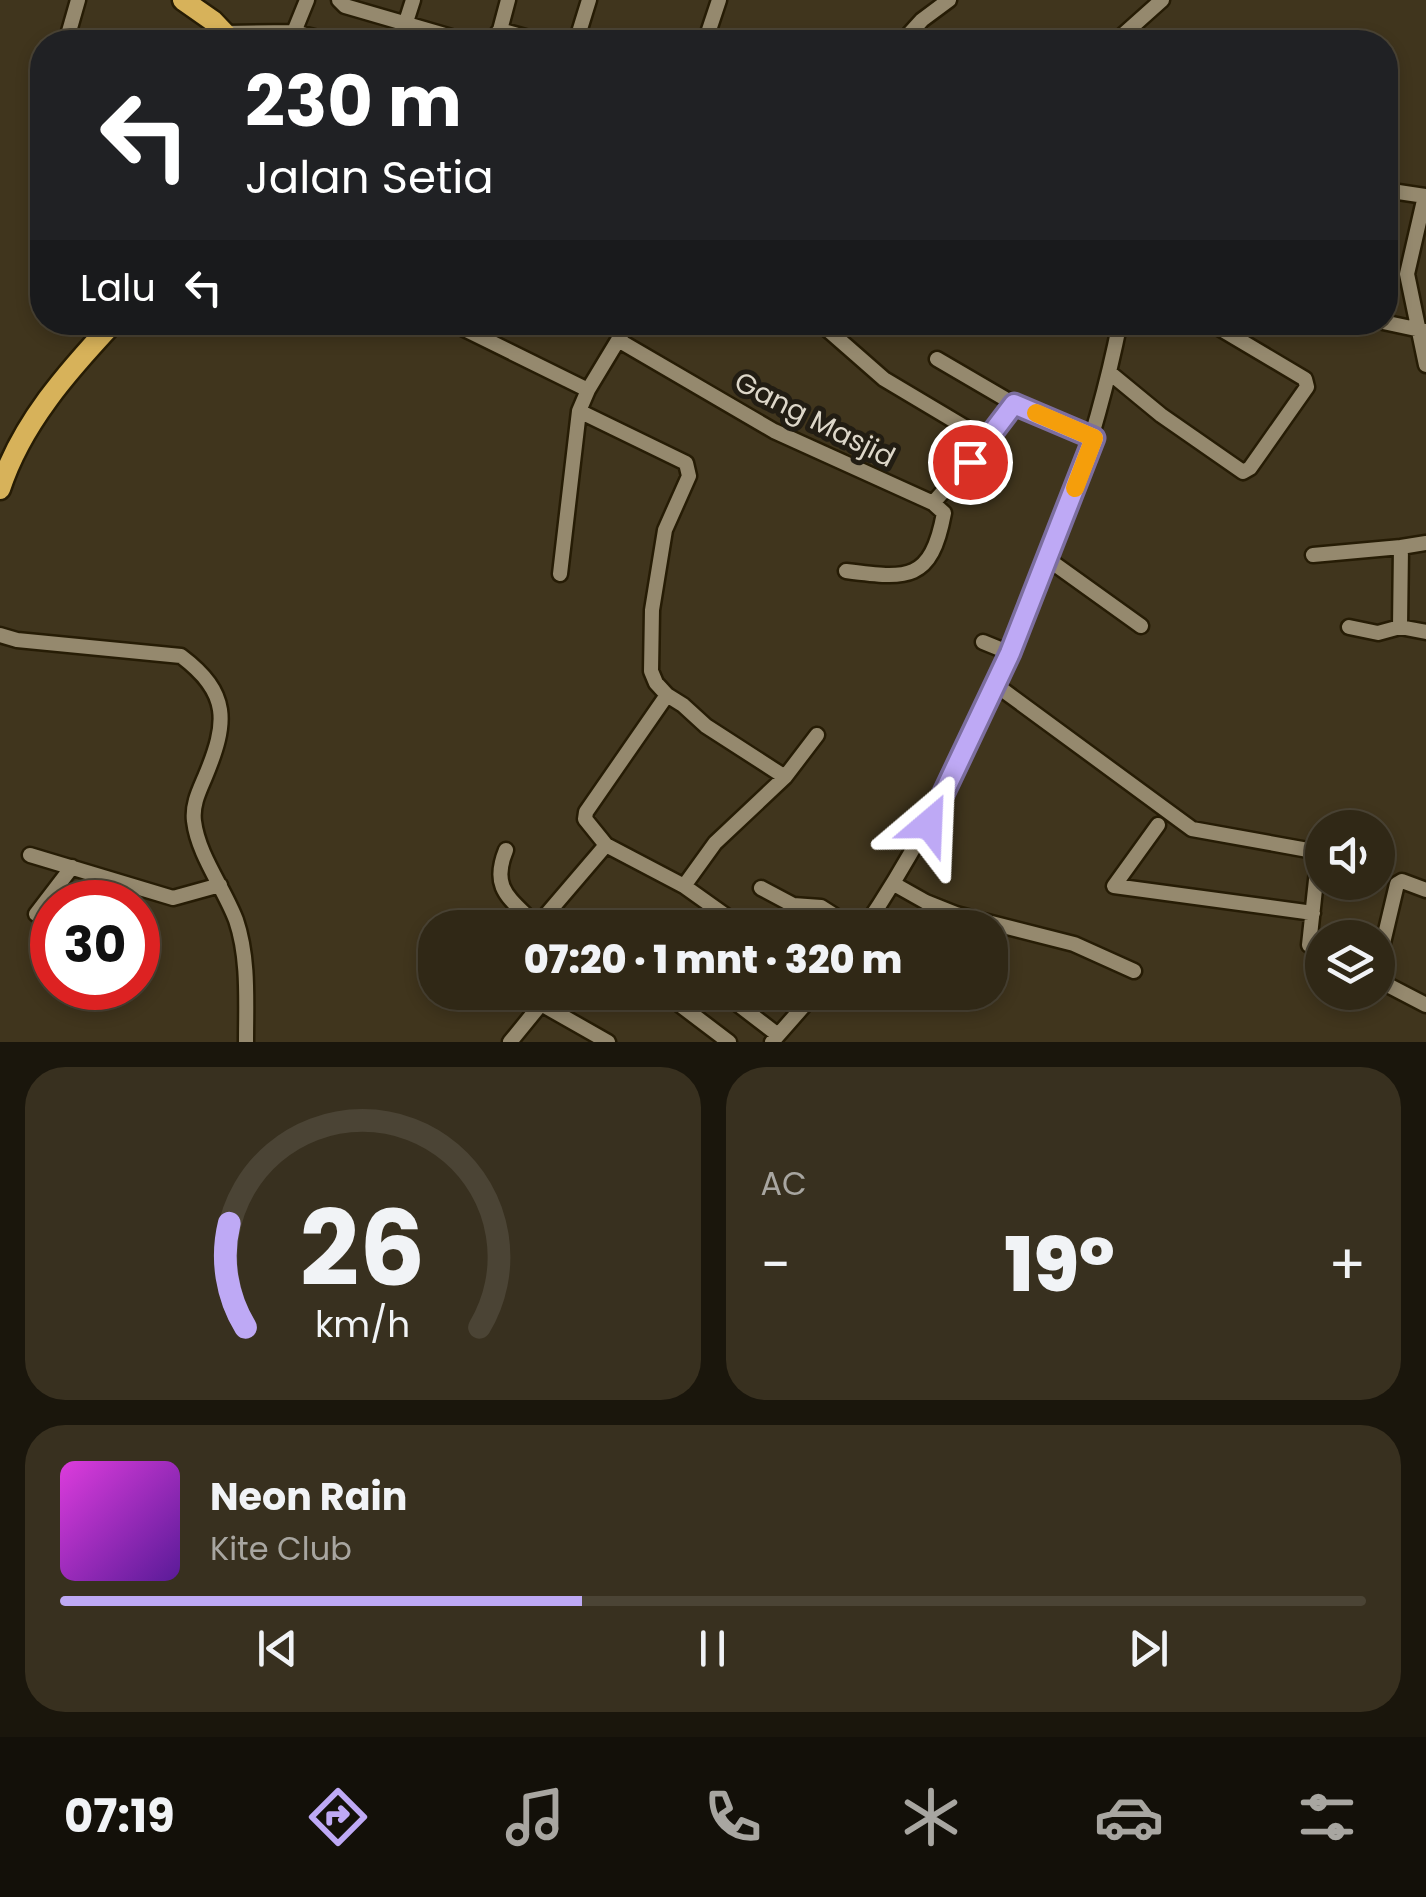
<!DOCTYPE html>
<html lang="id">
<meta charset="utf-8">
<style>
body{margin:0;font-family:Poppins,sans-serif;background:#38301f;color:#f1f3f6;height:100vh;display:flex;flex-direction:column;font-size:38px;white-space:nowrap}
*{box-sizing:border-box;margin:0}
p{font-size:32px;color:#a8a6a1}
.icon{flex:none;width:55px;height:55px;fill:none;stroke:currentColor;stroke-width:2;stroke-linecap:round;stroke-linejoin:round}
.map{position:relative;height:1042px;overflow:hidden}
.panel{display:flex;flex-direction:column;gap:25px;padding:25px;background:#1a160c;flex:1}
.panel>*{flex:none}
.guide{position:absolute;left:30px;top:30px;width:1368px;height:305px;border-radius:40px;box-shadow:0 5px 15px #0003,0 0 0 2px #4b4435;background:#202124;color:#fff;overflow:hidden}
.tools{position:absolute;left:1305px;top:810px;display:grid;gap:20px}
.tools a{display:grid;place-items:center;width:90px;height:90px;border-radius:50%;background:#302816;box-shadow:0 5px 15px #0003,0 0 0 2px #4b4435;font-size:50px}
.speed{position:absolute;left:30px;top:880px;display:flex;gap:20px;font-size:50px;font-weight:700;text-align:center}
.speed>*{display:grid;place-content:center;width:130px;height:130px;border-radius:50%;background:#302816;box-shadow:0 5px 15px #0003,0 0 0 2px #4b4435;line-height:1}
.speed .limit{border:15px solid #d22;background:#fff;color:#111}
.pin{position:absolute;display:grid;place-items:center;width:85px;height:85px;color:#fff;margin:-42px;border:5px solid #fff;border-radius:50%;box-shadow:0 2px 10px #0007}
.me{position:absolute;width:110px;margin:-55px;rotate:26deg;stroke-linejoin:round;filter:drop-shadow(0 0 8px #0008)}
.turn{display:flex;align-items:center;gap:35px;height:210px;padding:0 50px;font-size:45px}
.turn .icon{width:130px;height:130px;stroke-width:2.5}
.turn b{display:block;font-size:70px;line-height:85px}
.then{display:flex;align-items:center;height:95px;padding:0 50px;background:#0003;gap:20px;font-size:38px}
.big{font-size:75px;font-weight:800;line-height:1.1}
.panel .widget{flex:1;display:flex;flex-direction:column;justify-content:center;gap:15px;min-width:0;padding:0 35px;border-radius:40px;background:#38301f}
.panel .dial{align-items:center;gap:0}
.dial svg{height:260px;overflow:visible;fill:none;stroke:#4b4435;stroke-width:7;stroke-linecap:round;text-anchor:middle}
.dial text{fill:#f1f3f6;stroke:none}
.song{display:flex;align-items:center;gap:30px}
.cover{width:120px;height:120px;border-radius:15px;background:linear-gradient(135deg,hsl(300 70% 55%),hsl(270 70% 35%))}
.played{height:10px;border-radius:5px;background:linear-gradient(90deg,#bea9f5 40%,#4b4435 40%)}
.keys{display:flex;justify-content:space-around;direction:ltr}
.heat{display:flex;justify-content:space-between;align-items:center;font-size:55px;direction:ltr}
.panel .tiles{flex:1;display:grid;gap:25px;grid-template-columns:1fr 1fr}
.widget:last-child{grid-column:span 2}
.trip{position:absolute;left:418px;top:910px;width:590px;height:100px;border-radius:40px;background:#302816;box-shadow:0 5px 15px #0003,0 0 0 2px #4b4435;font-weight:800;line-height:100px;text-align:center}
.tabs{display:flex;height:160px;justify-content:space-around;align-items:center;background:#131009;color:#a8a6a1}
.tabs .icon{width:70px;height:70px}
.tabs .active{color:#bea9f5}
.tabs b{font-size:45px;color:#f1f3f6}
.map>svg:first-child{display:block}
</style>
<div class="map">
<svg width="1426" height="1042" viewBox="0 0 1426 1042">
<rect width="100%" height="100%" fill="#40351d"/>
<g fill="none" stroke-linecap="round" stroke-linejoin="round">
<defs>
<path id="minor" d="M339,0L345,6L469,42
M405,25L413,0
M500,30L543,42
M294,32L307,0
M227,33L294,32L334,42
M66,42L78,0
M490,42L500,30L508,0
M576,42L589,0
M705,42L719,0
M902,42L922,20L949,0
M1115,42L1162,0
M1385,190L1425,196L1407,274L1426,365
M450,322L588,390
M741,322L749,327
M819,322L884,379L988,441
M1383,322L1425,331
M618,340L774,431L933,503L988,441L1014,404
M937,359L1014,404L1094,439
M1110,373L1161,415L1243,472L1250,468L1307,387L1305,379L1209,322
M579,411L686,463L689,476L665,530L652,610L651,671L656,683L667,695L683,705L706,726L785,777
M1426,543L1401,547L1400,627L1426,632
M1313,555L1401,547
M1049,560L1141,626
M846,571C908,579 931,582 944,513L933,503
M560,574L579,411L588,390L629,322
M1349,627L1378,633L1400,627
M0,635L17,640L181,656C230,693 228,722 205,777C199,791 192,805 194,821C198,855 224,888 236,920C249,958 246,1002 246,1042
M983,642L1010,653
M996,685L1192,829L1319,852L1309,945
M1158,825L1114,886L1313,913
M606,845L585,819L586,812L667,695
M506,850C490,889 510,898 536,925
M30,855L173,898L220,885
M894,884L926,902L956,914L1074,944L1134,971
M684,886L715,843L785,777L817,735
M761,888L793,905L821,907L854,928
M36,914L72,867
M535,928L606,845L684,886L743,928
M710,928L722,913
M864,928C909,862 944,794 978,722C1040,594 1092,462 1120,322
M1378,964L1397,884L1402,881L1426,890
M1378,980L1426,1005
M663,992L729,1042
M722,992L778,1035
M541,1004L608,1042
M510,1042L541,1004L536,992
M772,1042L816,992"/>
<path id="highway" d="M183,0L213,21L233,42
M0,489C21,424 68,371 114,322"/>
</defs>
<!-- minor casing -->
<use href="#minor" stroke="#261c05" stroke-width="19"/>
<!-- highway casing -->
<use href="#highway" stroke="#261c05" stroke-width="25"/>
<!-- minor -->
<use href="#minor" stroke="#95896e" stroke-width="14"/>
<!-- highway -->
<use href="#highway" stroke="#d7b25a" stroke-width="20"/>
</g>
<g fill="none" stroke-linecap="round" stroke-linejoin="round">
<defs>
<path id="route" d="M929,824L1010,653L1094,438L1014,404L970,462"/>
</defs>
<!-- route casing -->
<use href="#route" stroke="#7c6e9f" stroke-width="25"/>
<!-- route -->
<use href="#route" stroke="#bea9f5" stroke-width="18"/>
<!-- slow -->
<path stroke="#f59e0b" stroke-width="18" d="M1036,413L1094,438L1075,488"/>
</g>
<g text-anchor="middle" stroke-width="10" stroke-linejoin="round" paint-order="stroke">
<!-- street labels -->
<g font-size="28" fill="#ddd7c9" stroke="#221d13">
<text transform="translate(815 419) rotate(27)" y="10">Gang Masjid</text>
</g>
</g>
</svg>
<div class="tools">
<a><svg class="icon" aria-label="sound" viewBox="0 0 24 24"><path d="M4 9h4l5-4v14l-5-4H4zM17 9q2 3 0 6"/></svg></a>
<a><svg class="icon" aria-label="layers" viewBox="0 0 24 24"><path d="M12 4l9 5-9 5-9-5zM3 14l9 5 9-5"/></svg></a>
</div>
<div class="speed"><div class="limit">30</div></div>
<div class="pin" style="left:970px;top:462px;background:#d93025"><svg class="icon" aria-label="arrive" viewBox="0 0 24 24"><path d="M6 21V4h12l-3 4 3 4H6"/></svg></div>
<svg class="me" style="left:929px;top:824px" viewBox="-20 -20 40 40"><path d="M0-17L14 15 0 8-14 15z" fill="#bea9f5" stroke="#fff" stroke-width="4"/></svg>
<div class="trip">07:20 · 1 mnt · 320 m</div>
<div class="guide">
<div class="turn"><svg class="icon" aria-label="left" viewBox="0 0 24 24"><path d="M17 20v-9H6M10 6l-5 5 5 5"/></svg><div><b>230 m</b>Jalan Setia</div></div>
<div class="then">Lalu<svg class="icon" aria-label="left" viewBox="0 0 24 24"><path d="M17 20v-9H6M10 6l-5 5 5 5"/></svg></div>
</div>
</div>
<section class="panel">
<div class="tiles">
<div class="widget dial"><svg viewBox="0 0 100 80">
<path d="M14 69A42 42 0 1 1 86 69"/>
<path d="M14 69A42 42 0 0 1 9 37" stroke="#bea9f5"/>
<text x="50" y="56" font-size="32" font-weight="700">26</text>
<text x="50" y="72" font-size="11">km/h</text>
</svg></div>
<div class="widget"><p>AC</p>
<div class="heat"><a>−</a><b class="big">19°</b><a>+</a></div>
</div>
<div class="widget">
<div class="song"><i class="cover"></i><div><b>Neon Rain</b><p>Kite Club</p></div></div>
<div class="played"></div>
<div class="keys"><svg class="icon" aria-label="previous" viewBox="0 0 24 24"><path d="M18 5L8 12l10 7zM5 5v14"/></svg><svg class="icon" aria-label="pause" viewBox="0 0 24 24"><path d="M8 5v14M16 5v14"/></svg><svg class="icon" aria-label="next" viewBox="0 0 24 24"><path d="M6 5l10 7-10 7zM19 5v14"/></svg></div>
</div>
</div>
</section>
<nav class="tabs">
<b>07:19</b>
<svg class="icon active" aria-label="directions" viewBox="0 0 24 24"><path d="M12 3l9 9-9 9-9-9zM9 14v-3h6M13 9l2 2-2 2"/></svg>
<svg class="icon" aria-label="music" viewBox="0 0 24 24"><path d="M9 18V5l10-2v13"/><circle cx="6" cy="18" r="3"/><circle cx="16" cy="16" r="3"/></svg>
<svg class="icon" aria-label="phone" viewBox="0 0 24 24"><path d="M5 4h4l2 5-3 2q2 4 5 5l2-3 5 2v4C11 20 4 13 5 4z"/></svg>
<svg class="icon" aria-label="climate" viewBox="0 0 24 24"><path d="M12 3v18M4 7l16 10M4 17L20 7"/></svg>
<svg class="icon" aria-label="car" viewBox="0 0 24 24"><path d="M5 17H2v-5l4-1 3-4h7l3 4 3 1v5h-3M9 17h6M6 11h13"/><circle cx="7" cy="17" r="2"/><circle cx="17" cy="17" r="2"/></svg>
<svg class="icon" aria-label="filters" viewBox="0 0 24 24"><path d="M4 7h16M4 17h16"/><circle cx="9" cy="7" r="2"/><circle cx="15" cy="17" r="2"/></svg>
</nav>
